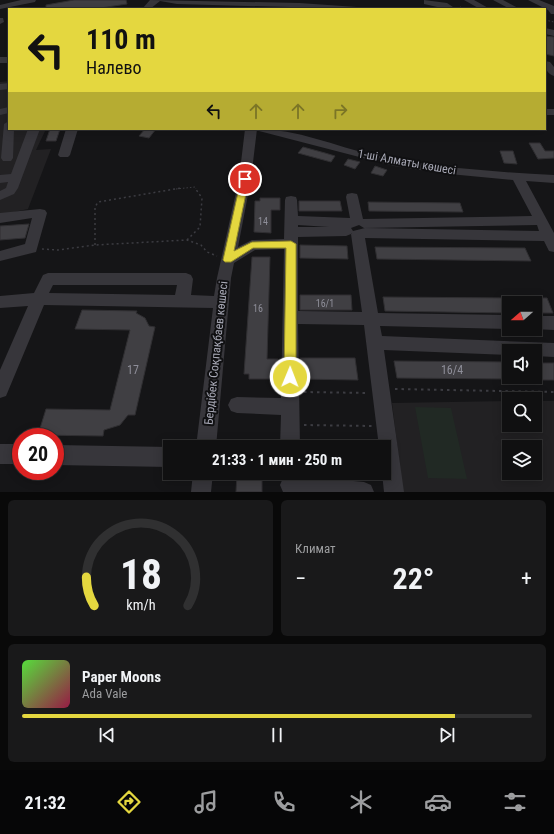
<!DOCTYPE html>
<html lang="ru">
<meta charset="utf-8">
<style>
body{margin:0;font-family:"Roboto Condensed",sans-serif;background:#19191a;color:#f1f3f6;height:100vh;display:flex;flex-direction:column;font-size:15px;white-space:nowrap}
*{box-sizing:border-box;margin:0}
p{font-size:13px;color:#9c9d9f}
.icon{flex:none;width:22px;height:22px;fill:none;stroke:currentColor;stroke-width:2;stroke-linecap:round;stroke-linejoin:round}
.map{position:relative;height:492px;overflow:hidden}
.sheet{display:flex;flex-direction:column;gap:8px;padding:8px;background:#090909;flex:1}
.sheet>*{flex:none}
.hud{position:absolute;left:8px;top:8px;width:538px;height:122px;border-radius:0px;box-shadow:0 2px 10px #0003,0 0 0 1px #303031;background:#e4d73f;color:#111;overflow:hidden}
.needle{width:26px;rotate:250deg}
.controls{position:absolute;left:502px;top:296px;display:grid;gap:8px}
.controls a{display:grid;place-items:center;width:40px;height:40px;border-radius:0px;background:#101011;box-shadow:0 2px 10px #0003,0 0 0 1px #303031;font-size:20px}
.speed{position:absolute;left:12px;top:428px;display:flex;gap:8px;font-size:20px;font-weight:700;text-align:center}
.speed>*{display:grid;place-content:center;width:52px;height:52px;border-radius:50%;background:#101011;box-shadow:0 2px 10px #0003,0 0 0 1px #303031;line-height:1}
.speed .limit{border:6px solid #d22;background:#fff;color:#111}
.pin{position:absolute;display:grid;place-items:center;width:34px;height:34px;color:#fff;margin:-17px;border:2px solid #fff;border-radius:50%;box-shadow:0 1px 4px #0007}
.me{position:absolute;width:44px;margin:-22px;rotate:1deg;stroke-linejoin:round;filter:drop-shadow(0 0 3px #0008)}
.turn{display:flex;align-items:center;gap:14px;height:84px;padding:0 12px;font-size:18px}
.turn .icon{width:52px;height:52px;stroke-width:2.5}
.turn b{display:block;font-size:28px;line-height:34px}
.lanes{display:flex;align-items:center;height:38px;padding:0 12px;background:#0003;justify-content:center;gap:20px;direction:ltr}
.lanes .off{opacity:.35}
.big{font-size:30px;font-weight:700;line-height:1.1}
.sheet .tile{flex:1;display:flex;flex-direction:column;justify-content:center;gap:6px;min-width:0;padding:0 14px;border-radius:6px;background:#19191a}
.sheet .dial{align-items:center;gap:0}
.dial svg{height:104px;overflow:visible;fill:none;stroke:#303031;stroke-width:7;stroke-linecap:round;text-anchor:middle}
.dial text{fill:#f1f3f6;stroke:none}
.song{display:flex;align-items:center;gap:12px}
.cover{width:48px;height:48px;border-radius:6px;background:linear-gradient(135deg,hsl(110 70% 55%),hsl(340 70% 35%))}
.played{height:4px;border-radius:2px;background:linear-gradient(90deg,#e4d73f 85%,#303031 85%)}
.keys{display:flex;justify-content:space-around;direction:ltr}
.heat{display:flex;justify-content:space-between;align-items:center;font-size:22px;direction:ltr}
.sheet .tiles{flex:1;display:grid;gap:8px;grid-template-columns:1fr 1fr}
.tile:last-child{grid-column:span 2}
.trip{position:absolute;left:163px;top:440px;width:228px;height:40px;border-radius:0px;background:#101011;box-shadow:0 2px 10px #0003,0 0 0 1px #303031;font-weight:700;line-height:40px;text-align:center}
.tabs{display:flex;height:64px;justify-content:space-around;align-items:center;background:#060607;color:#9c9d9f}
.tabs .icon{width:28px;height:28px}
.tabs .on{color:#e4d73f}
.tabs b{font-size:18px;color:#f1f3f6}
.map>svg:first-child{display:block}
</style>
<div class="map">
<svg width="554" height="492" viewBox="0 0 554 492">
<rect width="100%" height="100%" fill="#151517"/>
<!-- built -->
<path fill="#222123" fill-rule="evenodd" d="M9,81V129H46L36,150L51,149L28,209L0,215V82Z
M509,401V425H535V401H554V492H403L392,403ZM509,447H535V473H509Z"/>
<!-- green -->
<path fill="#212924" d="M415,407L451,408L467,479L428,478Z"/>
<!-- building -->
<path fill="#403f43" stroke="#302f32" d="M74,0H126L127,4L94,9H46V5Z
M545,36L554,37V56L545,54Z
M50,129H60L56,141H46Z
M145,129H156L149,138L139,136Z
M529,143H540L545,151H554V158L538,159Z
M303,147L325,153L335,156L331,162L298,153Z
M500,151H513L517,164L504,163Z
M348,159L360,162L355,169L344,165Z
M375,166L387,170L383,176L371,173Z
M260,198H280V210H271V233L254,232L255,201H260Z
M299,201H340L342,211H299Z
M368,202L460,203L463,212L369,211Z
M29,224L25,238L0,240V226Z
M300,245L347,246L348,259L300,258Z
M375,247L525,248L531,261L377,259Z
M252,257H270L267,359H278L277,379H249V374H244Z
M300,295H351L352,310H300Z
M383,297L509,298V313L385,311Z
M535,298H547L553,313H535Z
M82,310L137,311L136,313L145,318L149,326L155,327L135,415H128L120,425L104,430L103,436L38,435L46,409L110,410L130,330L75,329Z
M300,358H355L358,380L300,379Z
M394,361L509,362V379L397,378Z
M535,363H554V380H535Z
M237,473H262V492H236Z"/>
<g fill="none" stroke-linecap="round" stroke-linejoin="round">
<!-- path-far2 -->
<path stroke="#3c3c42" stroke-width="1" stroke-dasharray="1.5 2" stroke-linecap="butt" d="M460,7L466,9
M545,20L554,22
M176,189L195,187L196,189"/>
<!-- path-far1 -->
<path stroke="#3c3c42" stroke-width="1.5" stroke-dasharray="2 3" stroke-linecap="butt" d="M187,240L200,227L202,198L195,188
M95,245V207L98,202L181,188
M42,249L58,250L95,245L187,240L201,245L207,252L217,256"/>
<!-- path -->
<path stroke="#3c3c42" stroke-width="2" stroke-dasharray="2.5 4" stroke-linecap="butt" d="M395,389L554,392
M304,392L368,393
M304,425L372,426"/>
<!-- minor -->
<path fill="#37363b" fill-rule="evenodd" d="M21,0H36L35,2L0,9V5Z
M150,0L299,3L357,7L361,9L177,4L160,1L150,9H142Z
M424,0L447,3L456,9H446L424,4Z
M464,0H474L490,9H480Z
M493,0H503L520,9H510Z
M528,0H539L554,6V14H551L548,10Z
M0,18H3L4,22L0,24Z
M545,28L554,30V36L545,34Z
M0,57H9V63H0Z
M545,61L550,62L554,67V76C547,74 545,68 545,61Z
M9,83V89L0,90V84Z
M9,107V113L0,115V109Z
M545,109H554V115H545Z
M9,121V129H14L13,158L11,161H3L1,158L4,124Z
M28,129H40L18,188L14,194L0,200V191L6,188L8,182L0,183V175L11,174Z
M66,129H78L70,155L68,157H60L58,155Z
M245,129H257L251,179L238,247L252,240L284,239L285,200L286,197L291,196L296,197L297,200L298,216L350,218L346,197L347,194L352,193L357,194L358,197L363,219L532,216L513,180L439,173L394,166L259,131L257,129C297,129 335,146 373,155C432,167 493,172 554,175V183L526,181L554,233V252L549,251L544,241L365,238L378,313L509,315V329L380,326L382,336L554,343V357L535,356V351H509V355L384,350L404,492H384L382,473H384V447H379L364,325L298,324L300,447H280L281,415L237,413L231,411L228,405L231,399L237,397L281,398L284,249L255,250L234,263L231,278L216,447H196L213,308L44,305L6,396L0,398V370L28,306L0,308V296L34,293L43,275L48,273H186L191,275L193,279L191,295L214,296L217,278L239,179ZM298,225L329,227H298ZM359,225L364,228L537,225L539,231L365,228L353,231L351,234L362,312L298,311V237L346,236L351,234L353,231L351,228ZM53,285H177L175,295L49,293Z
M40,209L45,210L47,213L36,252L0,261V251L25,244L32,218L0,223V213Z
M535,316H554V330L533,329H535Z
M0,444H21V464H0Z
M55,445L170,447V467L55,465Z
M193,473H213L211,492H191Z
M290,475L364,482L371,485L374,492H283L280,485L283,478Z"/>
</g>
<!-- route -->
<path fill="#e4d73f" stroke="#948c29" d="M245,176L249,179L234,251L252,242L291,241L296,244V377L294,381L290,382L286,381L284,377L286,248H253L231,262H225L223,260L241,179Z"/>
<g text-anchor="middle" stroke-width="4" stroke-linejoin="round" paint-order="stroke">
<!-- number labels -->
<g font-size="10" fill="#8e8e99">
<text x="263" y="225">14</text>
<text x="325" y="307">16/1</text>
<text x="258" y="312">16</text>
</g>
<!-- street labels -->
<g font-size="12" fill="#a8a9b6" stroke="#101012">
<text transform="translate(407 162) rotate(10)" y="4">1-ші Алматы көшесі</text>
<text transform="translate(216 353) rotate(-84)" y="4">Бердібек Соқпақбаев көшесі</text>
</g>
<!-- near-number labels -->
<g font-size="12" fill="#8e8e99">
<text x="133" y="374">17</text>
<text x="452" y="374">16/4</text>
</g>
</g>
</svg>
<div class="controls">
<a><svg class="needle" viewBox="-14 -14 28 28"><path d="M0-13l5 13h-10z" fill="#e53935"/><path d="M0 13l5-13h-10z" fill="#9c9d9f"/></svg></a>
<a><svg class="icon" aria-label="sound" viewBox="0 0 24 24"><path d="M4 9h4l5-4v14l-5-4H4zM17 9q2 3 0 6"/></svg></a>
<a><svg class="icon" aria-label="search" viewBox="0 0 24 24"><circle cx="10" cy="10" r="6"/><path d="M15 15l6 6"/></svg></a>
<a><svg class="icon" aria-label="layers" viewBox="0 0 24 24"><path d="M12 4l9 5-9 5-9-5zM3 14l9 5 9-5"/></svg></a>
</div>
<div class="speed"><div class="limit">20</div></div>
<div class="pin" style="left:245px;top:179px;background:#d93025"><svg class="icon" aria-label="arrive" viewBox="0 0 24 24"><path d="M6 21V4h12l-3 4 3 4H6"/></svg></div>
<svg class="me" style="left:290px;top:377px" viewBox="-20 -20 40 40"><circle r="17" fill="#e4d73f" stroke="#fff" stroke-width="3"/><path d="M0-11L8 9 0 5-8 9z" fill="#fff"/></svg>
<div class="trip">21:33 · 1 мин · 250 m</div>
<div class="hud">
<div class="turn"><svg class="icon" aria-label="left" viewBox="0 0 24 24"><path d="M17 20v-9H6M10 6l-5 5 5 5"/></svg><div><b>110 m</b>Налево</div></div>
<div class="lanes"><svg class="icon" aria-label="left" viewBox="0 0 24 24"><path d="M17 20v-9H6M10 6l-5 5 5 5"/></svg><svg class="icon off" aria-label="ahead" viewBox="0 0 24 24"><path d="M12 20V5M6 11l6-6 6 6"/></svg><svg class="icon off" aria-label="ahead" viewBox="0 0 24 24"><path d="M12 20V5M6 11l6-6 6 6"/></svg><svg class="icon off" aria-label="right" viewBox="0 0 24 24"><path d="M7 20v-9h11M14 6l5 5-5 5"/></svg></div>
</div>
</div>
<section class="sheet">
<div class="tiles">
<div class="tile dial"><svg viewBox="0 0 100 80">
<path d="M14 69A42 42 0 1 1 86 69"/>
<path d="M14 69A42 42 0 0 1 8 47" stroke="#e4d73f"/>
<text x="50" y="56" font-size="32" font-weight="700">18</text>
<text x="50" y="72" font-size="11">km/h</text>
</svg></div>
<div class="tile"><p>Климат</p>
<div class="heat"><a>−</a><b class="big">22°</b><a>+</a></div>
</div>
<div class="tile">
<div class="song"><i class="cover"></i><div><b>Paper Moons</b><p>Ada Vale</p></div></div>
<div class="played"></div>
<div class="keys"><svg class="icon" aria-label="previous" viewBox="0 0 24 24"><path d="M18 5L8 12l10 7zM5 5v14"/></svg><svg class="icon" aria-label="pause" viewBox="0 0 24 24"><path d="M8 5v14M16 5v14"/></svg><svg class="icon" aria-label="next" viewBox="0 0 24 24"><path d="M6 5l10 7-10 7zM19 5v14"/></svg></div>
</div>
</div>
</section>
<nav class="tabs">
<b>21:32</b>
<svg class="icon on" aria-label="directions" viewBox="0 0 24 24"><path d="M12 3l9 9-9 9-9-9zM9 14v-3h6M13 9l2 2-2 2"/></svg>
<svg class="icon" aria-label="music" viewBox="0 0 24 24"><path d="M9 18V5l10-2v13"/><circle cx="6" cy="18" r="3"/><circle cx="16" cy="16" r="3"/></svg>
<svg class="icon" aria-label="phone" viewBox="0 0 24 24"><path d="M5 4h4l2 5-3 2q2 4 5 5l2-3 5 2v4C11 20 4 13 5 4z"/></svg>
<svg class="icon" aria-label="climate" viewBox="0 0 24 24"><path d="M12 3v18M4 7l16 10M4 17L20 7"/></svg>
<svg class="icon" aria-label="car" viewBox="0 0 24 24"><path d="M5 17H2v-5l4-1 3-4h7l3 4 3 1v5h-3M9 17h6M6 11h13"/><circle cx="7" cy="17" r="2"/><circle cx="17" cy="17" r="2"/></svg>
<svg class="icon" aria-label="filters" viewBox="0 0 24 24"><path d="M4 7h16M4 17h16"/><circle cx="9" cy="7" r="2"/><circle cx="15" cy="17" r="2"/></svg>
</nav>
